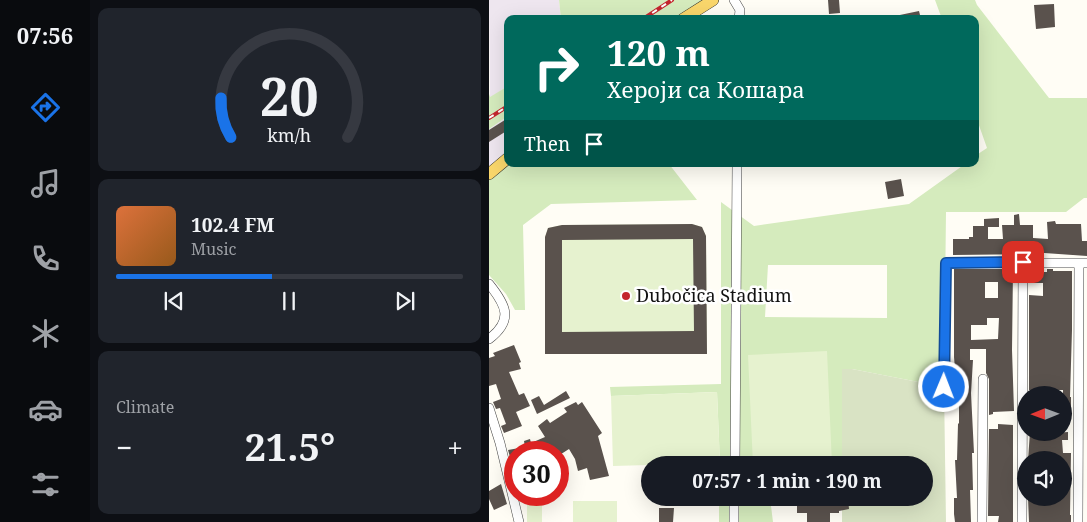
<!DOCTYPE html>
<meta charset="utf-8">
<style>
body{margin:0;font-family:"Noto Serif",serif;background:#20242c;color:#f1f3f6;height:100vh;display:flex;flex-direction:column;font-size:19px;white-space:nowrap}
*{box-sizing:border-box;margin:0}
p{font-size:16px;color:#9ea1a6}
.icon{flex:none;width:28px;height:28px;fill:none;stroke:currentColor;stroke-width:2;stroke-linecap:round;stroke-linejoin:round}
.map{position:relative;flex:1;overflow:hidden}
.sheet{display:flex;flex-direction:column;gap:8px;padding:8px;background:#0d0f14;width:399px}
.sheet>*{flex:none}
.hud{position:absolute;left:15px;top:15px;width:475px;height:152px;border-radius:10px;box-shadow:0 5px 20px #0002;background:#00695c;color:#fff;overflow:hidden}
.needle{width:32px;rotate:269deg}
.fabs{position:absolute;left:528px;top:386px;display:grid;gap:10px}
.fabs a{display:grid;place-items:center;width:55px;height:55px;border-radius:50%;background:#171b24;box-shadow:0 5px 20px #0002;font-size:25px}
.speed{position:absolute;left:15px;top:441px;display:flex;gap:10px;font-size:25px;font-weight:700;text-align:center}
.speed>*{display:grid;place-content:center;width:65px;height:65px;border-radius:50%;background:#171b24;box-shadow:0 5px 20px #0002;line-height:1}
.speed .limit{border:8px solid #d22;background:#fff;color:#111}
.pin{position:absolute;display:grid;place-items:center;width:42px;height:42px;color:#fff;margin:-21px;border-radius:10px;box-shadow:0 2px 8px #0006}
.me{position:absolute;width:55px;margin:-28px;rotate:1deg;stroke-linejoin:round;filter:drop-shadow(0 0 4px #0008)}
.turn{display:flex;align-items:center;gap:18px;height:105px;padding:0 20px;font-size:22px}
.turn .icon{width:65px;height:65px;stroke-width:2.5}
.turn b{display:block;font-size:35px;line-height:42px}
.then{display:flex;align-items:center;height:48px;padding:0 20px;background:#0003;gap:10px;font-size:19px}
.big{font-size:38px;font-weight:700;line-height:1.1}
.sheet .tile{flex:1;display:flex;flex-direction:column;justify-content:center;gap:8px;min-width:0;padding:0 18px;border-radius:10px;background:#20242c}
.sheet .dial{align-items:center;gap:0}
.dial svg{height:130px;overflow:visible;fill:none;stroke:#363941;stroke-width:7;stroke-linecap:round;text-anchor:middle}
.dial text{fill:#f1f3f6;stroke:none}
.song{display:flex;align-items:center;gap:15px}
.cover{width:60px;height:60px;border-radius:8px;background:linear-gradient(135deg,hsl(20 70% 55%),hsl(30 70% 35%))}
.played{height:5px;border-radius:2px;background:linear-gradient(90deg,#1a73e8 45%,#363941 45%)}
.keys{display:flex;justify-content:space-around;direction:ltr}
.heat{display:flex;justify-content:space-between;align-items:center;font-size:28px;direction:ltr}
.trip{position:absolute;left:152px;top:456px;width:292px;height:50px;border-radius:25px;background:#171b24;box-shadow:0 5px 20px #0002;font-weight:700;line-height:50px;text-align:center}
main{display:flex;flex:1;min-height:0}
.menu{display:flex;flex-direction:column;width:90px;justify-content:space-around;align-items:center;background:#090b0e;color:#9ea1a6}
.menu .icon{width:35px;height:35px}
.menu .selected{color:#1a73e8}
.menu b{font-size:22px;color:#f1f3f6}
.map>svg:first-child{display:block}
</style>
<main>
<nav class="menu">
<b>07:56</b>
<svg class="icon selected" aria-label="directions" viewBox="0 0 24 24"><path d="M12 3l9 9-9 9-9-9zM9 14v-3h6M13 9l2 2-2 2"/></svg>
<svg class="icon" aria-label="music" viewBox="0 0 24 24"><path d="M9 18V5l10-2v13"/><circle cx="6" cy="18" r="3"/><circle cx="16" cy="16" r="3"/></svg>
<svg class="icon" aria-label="phone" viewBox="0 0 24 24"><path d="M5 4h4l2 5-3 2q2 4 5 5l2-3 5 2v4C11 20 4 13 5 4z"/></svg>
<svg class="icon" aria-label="climate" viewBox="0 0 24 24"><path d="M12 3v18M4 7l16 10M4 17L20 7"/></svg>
<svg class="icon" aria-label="car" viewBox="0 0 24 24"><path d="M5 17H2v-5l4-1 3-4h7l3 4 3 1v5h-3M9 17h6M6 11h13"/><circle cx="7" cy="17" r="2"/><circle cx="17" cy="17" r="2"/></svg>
<svg class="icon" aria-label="filters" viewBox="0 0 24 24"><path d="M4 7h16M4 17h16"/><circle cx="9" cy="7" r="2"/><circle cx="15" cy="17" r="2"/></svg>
</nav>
<section class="sheet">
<div class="tile dial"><svg viewBox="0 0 100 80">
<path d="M14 69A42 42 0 1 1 86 69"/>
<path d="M14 69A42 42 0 0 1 8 45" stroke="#1a73e8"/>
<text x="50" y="56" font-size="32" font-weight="700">20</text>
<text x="50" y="72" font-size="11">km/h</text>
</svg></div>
<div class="tile">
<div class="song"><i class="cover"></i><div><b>102.4 FM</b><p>Music</p></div></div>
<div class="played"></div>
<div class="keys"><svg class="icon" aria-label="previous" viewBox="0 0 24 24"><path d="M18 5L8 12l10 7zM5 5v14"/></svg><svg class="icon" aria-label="pause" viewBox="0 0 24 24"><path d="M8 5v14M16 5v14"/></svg><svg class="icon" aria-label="next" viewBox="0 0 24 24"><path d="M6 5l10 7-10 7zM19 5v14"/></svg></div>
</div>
<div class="tile"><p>Climate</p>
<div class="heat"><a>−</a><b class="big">21.5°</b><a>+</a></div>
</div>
</section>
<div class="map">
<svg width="599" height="522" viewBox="0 0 599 522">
<rect width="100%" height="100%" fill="#fffdf5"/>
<!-- industrial -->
<path fill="#eee6ef" d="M0,0H70L72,19H19V86L1,98Z
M19,116V158L0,174V129Z"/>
<!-- green -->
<path fill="#d5ebbd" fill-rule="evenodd" d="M70,0H221L193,19H72Z
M446,0H486L488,5L560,98H598V198H595L577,212H457L455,387L363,369H353V465H231L228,392L122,396L121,387L232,384V202L265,226L420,204L476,164H486V156L498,148L486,114V19H453ZM279,265H398V318L276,317Z
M19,86V116L0,129V94L1,97Z
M19,164H180L208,200L62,204L34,225L36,310H26L17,294L0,275V179Z
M230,498H281L284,522H230Z"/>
<!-- cemetery -->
<path fill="#d9e3c4" d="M353,369H363L455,387L457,522H353V498H436V465H353Z"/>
<!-- pitch -->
<path fill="#e6f2cf" d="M203,224L213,227L217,236L218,354H56V237L59,228L73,225Z
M338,351L343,465H264L259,355Z
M228,392L231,463L124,466L122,396Z
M38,501H53V522H38Z
M84,501H128V522H84Z"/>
<!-- building -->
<path fill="#5a524d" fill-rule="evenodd" d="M339,0H350L351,13L340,14Z
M565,4L566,27L547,29L545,5Z
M430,11L432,19H407L406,16Z
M19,118V130L0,142V130Z
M412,179L415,196L399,199L396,182Z
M530,214L531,225H544V238L559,239L558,222L566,221L567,224H592L593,241H599V256L541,252V254L464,255V239H480V237H484V226H495V219L510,218V227H499V239H514L513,225H525V215Z
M203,224L213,227L217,236L218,354H56V237L59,228L73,225ZM204,239L205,331L73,332V240Z
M465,269H524L523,350L525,411L504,412V414L500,415V379L497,373V349H481V360H484L482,393L485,453H483L484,490H481L482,522H466L465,514V498H468L466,460H468L469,424L470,423V393H468L465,357ZM496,282H509V298H496ZM498,318H510L509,339L482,340V325H498Z
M558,269H564V271H583V330L581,397H582V410L574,411V390H540V295L554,296V283H541V272H558Z
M25,345L32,362L30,363L32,369L20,372L30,395L35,393L41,406L27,412L33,426L15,433L12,426L17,424L11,408L7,409L4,402L12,399L7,384L0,386V358L6,356L4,353Z
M77,391L81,398L48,414L42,400L50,396L55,405Z
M87,402L89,405L93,402L113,433L109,436L120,476L101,480L98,468L89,471L86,459L80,449L69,456V452L48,451L26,452V456L21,457L19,450L36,447L35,441L41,439L42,443L56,437L49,426L58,419L61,423L78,412L75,408Z
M509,424L524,425V522H509L510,516H499L500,429H509Z
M541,432H552V434L579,432V440H573L574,453H582L581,515H582V522H540L539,498H574V460H568V454H553V460H539Z
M12,484L18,504L5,510L0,499V491Z
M329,498H359L360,509L350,511V513H341V522H318V513H308V499H329Z
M170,508H185L184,522H170Z"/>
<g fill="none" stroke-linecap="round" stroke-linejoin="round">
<defs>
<path id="minor" d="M245,0L251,10L250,19
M0,284C17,305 25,320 0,339
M455,387L457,263H599
M0,408L11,443L30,522
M246,465L248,164
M245,522V498
M493,522L494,379
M533,522L534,262
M589,522L590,263"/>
<path id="major" d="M194,19L224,0
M0,174L19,158"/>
</defs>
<!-- minor casing -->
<use href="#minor" stroke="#444" stroke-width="10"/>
<!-- major casing -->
<use href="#major" stroke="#222" stroke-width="12"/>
<!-- minor -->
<use href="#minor" stroke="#fff" stroke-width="9"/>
<!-- major -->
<use href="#major" stroke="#f9d66b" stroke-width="11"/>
<defs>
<path id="rail" d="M154,19L183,0
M0,118L19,106"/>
</defs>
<!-- rail casing -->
<use href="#rail" stroke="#c4262e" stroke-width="4"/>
<!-- rail -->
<use href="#rail" stroke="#fff" stroke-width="2" stroke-dasharray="5.5" stroke-linecap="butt"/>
</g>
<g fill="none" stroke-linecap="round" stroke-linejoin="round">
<defs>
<path id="route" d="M455,387L457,263L534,262"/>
</defs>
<!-- route casing -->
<use href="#route" stroke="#114b97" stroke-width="12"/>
<!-- route -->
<use href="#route" stroke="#1a73e8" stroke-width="9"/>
</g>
<!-- markers -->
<circle fill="#c4262e" stroke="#fff" stroke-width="2" cx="137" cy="296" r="5"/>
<g text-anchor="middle" stroke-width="5" stroke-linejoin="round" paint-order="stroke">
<!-- poi labels -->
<g font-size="18" fill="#111" stroke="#fff" text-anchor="start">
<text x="147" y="302">Dubočica Stadium</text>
</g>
</g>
</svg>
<div class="fabs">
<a><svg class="needle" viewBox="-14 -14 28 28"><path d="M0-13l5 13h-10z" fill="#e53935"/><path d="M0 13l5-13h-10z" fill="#9ea1a6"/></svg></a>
<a><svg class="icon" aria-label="sound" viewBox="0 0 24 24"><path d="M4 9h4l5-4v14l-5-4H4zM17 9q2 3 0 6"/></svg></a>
</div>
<div class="speed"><div class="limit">30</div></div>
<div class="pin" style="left:534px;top:262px;background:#d93025"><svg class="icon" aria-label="arrive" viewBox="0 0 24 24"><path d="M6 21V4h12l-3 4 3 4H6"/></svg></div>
<svg class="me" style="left:455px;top:387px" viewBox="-20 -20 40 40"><circle r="17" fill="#1a73e8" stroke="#fff" stroke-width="3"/><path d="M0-11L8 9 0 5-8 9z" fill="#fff"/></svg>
<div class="trip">07:57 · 1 min · 190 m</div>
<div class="hud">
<div class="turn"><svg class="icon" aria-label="right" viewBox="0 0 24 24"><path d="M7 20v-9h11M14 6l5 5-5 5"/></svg><div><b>120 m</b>Хероји са Кошара</div></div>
<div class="then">Then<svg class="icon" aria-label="arrive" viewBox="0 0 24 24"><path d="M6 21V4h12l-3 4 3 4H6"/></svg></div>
</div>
</div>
</main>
